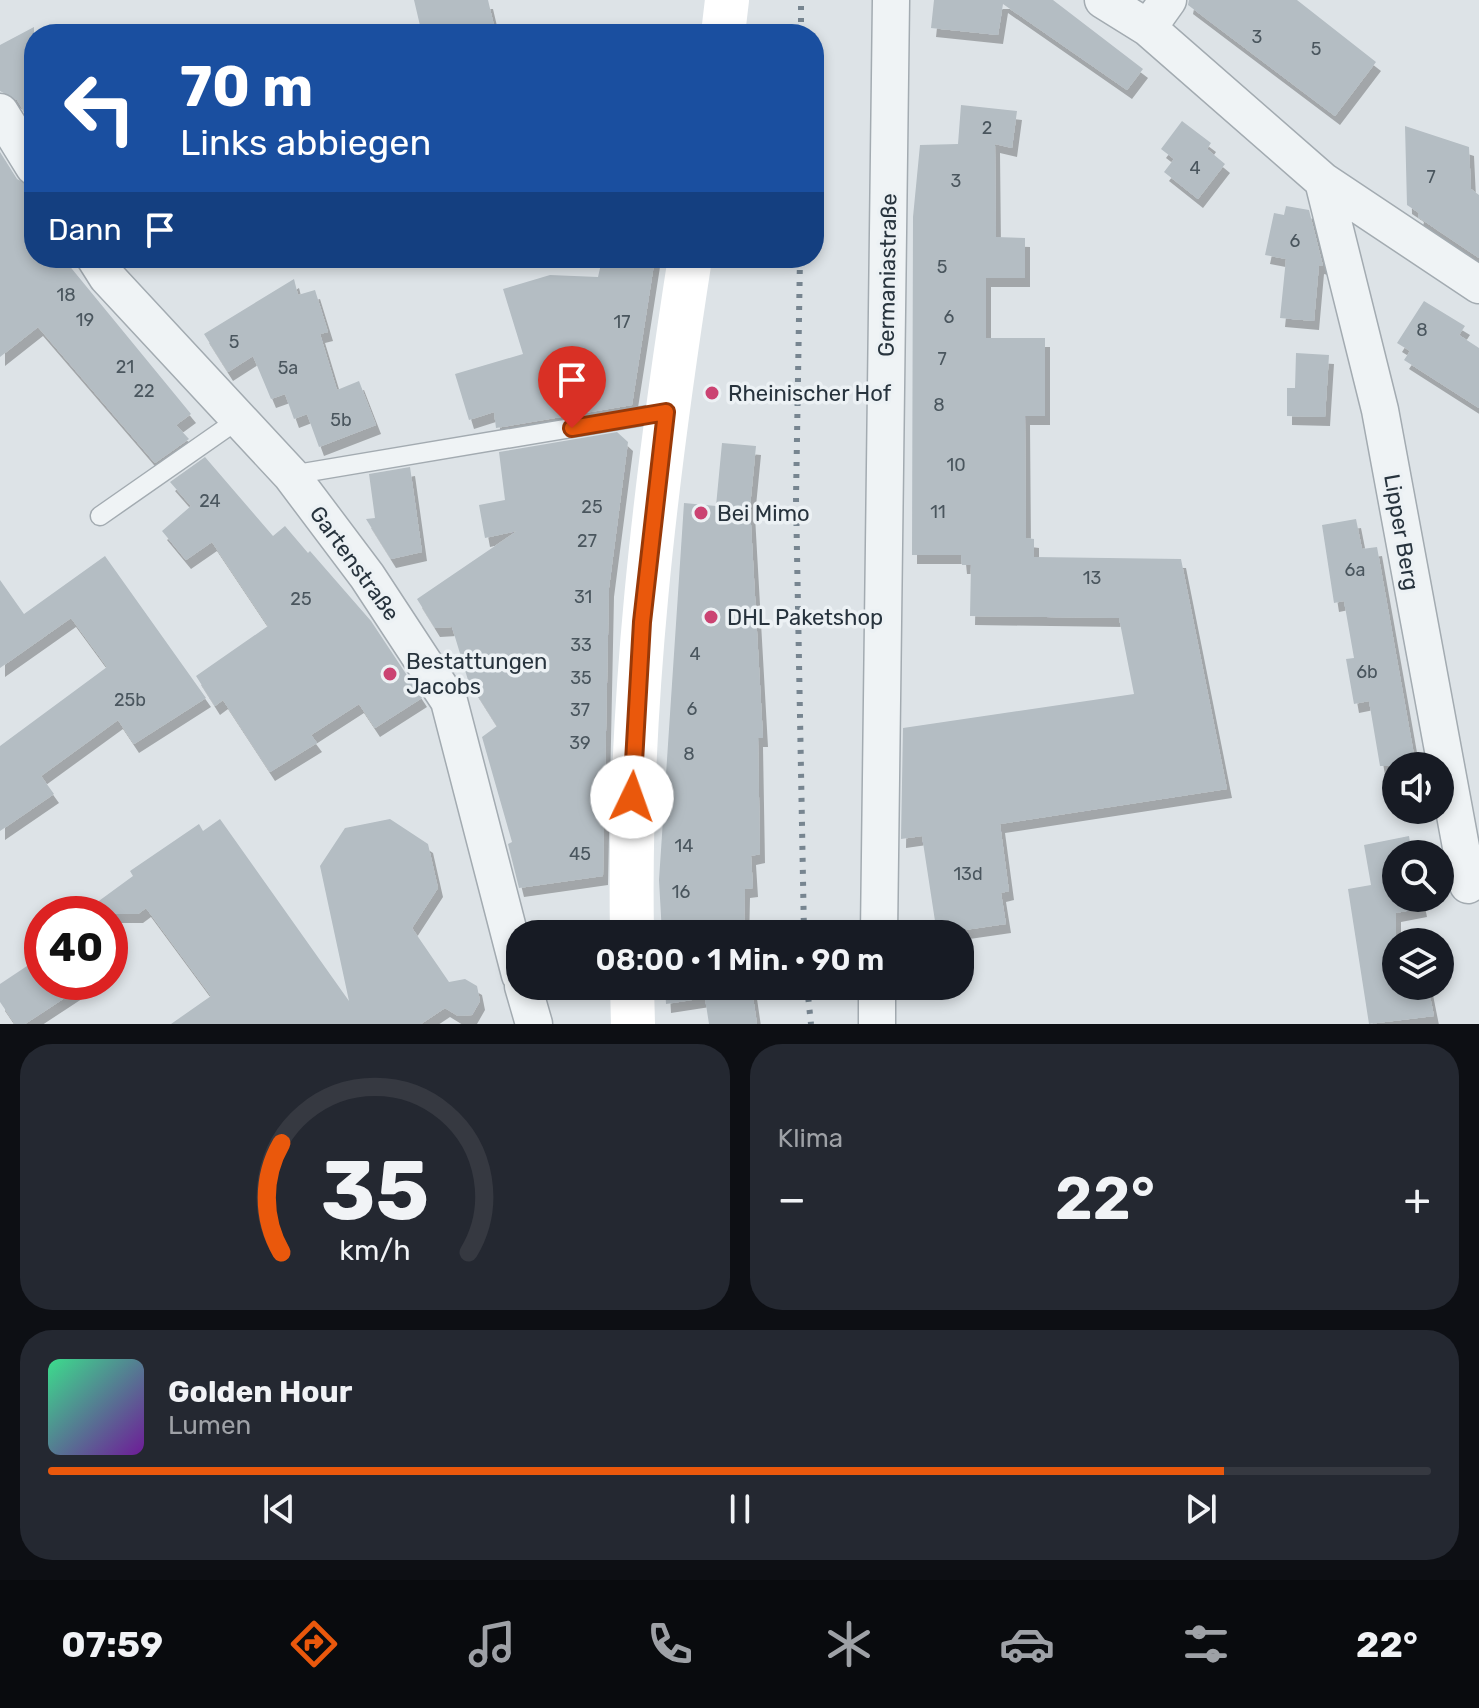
<!DOCTYPE html>
<html lang="de">
<meta charset="utf-8">
<style>
body{margin:0;font-family:Rubik,sans-serif;background:#242831;color:#f1f3f6;height:100vh;display:flex;flex-direction:column;font-size:30px;white-space:nowrap}
*{box-sizing:border-box;margin:0}
p{font-size:26px;color:#9ea1a6}
.icon{flex:none;width:44px;height:44px;fill:none;stroke:currentColor;stroke-width:2;stroke-linecap:round;stroke-linejoin:round}
.map{position:relative;height:1024px;overflow:hidden}
.sheet{display:flex;flex-direction:column;gap:20px;padding:20px;background:#0d0f14;flex:1}
.sheet>*{flex:none}
.top-card{position:absolute;left:24px;top:24px;width:800px;height:244px;border-radius:32px;box-shadow:0 4px 12px #0003;background:#1a4fa0;color:#fff;overflow:hidden}
.buttons{position:absolute;left:1382px;top:752px;display:grid;gap:16px}
.buttons a{display:grid;place-items:center;width:72px;height:72px;border-radius:50%;background:#171b24;box-shadow:0 4px 12px #0003;font-size:40px}
.speed{position:absolute;left:24px;top:896px;display:flex;gap:16px;font-size:40px;font-weight:700;text-align:center}
.speed>*{display:grid;place-content:center;width:104px;height:104px;border-radius:50%;background:#171b24;box-shadow:0 4px 12px #0003;line-height:1}
.speed .limit{border:12px solid #d22;background:#fff;color:#111}
.pin{position:absolute;display:grid;place-items:center;width:68px;height:68px;color:#fff;margin:-82px -34px;border-radius:50% 50% 50% 0;rotate:-45deg;box-shadow:0 0 8px #0007}
.pin .icon{rotate:45deg}
.me{position:absolute;width:88px;margin:-44px;rotate:3deg;stroke-linejoin:round;filter:drop-shadow(0 0 6px #0008)}
.turn{display:flex;align-items:center;gap:28px;height:168px;padding:0 24px;font-size:36px}
.turn .icon{width:104px;height:104px;stroke-width:2.5}
.turn b{display:block;font-size:56px;line-height:68px}
.then{display:flex;align-items:center;height:76px;padding:0 24px;background:#0003;gap:16px;font-size:30px}
.big{font-size:60px;font-weight:600;line-height:1.1}
.sheet .widget{flex:1;display:flex;flex-direction:column;justify-content:center;gap:12px;min-width:0;padding:0 28px;border-radius:32px;background:#242831}
.sheet .dial{align-items:center;gap:0}
.dial svg{height:208px;overflow:visible;fill:none;stroke:#363941;stroke-width:7;stroke-linecap:round;text-anchor:middle}
.dial text{fill:#f1f3f6;stroke:none}
.song{display:flex;align-items:center;gap:24px}
.cover{width:96px;height:96px;border-radius:12px;background:linear-gradient(135deg,hsl(150 70% 55%),hsl(280 70% 35%))}
.played{height:8px;border-radius:4px;background:linear-gradient(90deg,#ea580c 85%,#363941 85%)}
.keys{display:flex;justify-content:space-around;direction:ltr}
.heat{display:flex;justify-content:space-between;align-items:center;font-size:44px;direction:ltr}
.sheet .tiles{flex:1;display:grid;gap:20px;grid-template-columns:1fr 1fr}
.widget:last-child{grid-column:span 2}
.trip{position:absolute;left:506px;top:920px;width:468px;height:80px;border-radius:32px;background:#171b24;box-shadow:0 4px 12px #0003;font-weight:600;line-height:80px;text-align:center}
.tab-bar{display:flex;height:128px;justify-content:space-around;align-items:center;background:#090b0e;color:#9ea1a6}
.tab-bar .icon{width:56px;height:56px}
.tab-bar .active{color:#ea580c}
.tab-bar b{font-size:36px;color:#f1f3f6}
.map>svg:first-child{display:block}
</style>
<div class="map">
<svg width="1479" height="1024" viewBox="0 0 1479 1024">
<defs>
<filter id="shadow"><feDropShadow dx="5" dy="9" stdDeviation="0" flood-color="#0004"/></filter>
</defs>
<rect width="100%" height="100%" fill="#dde3e7"/>
<!-- building -->
<path fill="#b4bdc3" filter="url(#shadow)" d="M414,0H488L496,34H422Z
M934,0H1053L1143,69L1127,90L1003,4L998,35L931,28Z
M1189,0H1297L1376,62L1335,116L1188,5Z
M34,27V127L17,100L0,91V45Z
M961,105L1017,111L1012,148L995,144L996,237L1025,238V278H986V338H1045V416H1025L1026,538L1034,539V557L1181,559L1227,789L1000,824L1009,891L1001,893L1006,924L937,934L922,836L901,839L903,728L1134,694L1119,618L970,616L971,565H962L961,555H912L913,217L920,145L958,144Z
M1182,121L1211,143L1207,149L1225,164L1198,199L1164,172L1174,159L1161,149Z
M1405,126L1469,147L1471,189L1479,195V258L1418,217L1419,213L1407,205Z
M0,152L17,179L34,188V258H63L191,414L176,425L189,439L155,463L38,327L0,357Z
M1286,206L1309,210L1323,266L1319,265L1314,321L1280,318L1286,259L1265,255L1274,213L1284,215Z
M610,258H655L632,405L496,428L494,412L469,420L455,374L523,354L503,289L550,275L598,277L601,264L609,265Z
M294,279L298,295L315,290L328,332L320,334L337,390L359,381L376,425L319,447L307,414L294,419L285,394L271,399L253,356L228,372L204,334Z
M1424,301L1465,326L1459,335L1479,348V408L1404,360L1410,351L1397,343Z
M1296,353L1329,355L1325,417L1287,416V388H1295Z
M617,432L628,442L609,588L603,876L519,888L508,844L512,842L482,737L497,726L468,680L452,627L435,628L417,599L517,531L485,538L479,505L505,500L499,452Z
M722,443L756,446L750,507L763,738H758L760,854L751,856L753,888L745,889L744,934H662L659,880L684,503L716,506Z
M205,457L273,536L285,526L308,553L310,551L371,621L422,698L375,728L359,704L311,735L317,743L270,772L223,700L215,706L196,676L268,626L212,542L186,560L162,531L191,506L170,482Z
M410,467L422,552L391,559L366,519L375,518L369,474Z
M1356,519L1362,549L1377,547L1416,766H1380L1369,701L1354,704L1346,659L1354,658L1344,601L1334,603L1322,525Z
M105,556L206,698L134,744L118,720L41,776L54,794L0,831V746L107,667L71,618L0,668V580L24,614Z
M220,819L349,1001L320,866L345,828L390,819L428,844L438,888L412,928L449,982L465,979L477,986L480,1001L472,1015L458,1016L445,1008L421,1024H171L211,996L146,908L138,914H81L133,876L130,871L199,824L203,831Z
M1409,836L1412,854H1396V898H1420L1422,908L1396,913V986H1428L1434,1016L1369,1024L1348,889L1371,885L1364,845Z
M42,956V982H89L25,1024H15L0,1002V984Z
M665,986H748V991L752,990L757,1024H709L705,998L666,1004Z"/>
<g fill="none" stroke-linecap="round" stroke-linejoin="round">
<defs>
<path id="lane" d="M291,475L666,412
M100,516L239,419"/>
<path id="street" d="M1103,0L1148,28L1323,181L1479,285
M1148,28L1168,0
M0,112L34,167
M1323,181L1380,410L1468,885
M95,258L107,277L291,475L367,576L449,701L520,975
M879,934L891,0
M523,986L534,1024
M877,1024V986"/>
</defs>
<!-- lane casing -->
<use href="#lane" stroke="#a3abb1" stroke-width="21"/>
<!-- street casing -->
<use href="#street" stroke="#a3abb1" stroke-width="39"/>
<!-- lane -->
<use href="#lane" stroke="#eff3f5" stroke-width="18"/>
<!-- street -->
<use href="#street" stroke="#eff3f5" stroke-width="36"/>
<!-- secondary -->
<path stroke="#fff" stroke-width="44" d="M723,34L727,0
M632,934C628,707 655,482 690,258
M632,986L633,1024"/>
<!-- rail -->
<path stroke="#778590" stroke-width="6" stroke-dasharray="4 8" stroke-linecap="butt" d="M801,34V0
M800,258L796,498L804,934
M807,986L811,1024"/>
</g>
<g fill="none" stroke-linecap="round" stroke-linejoin="round">
<defs>
<path id="route" d="M572,428L666,412L642,622L632,797"/>
</defs>
<!-- route casing -->
<use href="#route" stroke="#983908" stroke-width="20"/>
<!-- route -->
<use href="#route" stroke="#ea580c" stroke-width="14"/>
</g>
<!-- markers -->
<g fill="#cb4372" stroke="#ecf1f4" stroke-width="3">
<circle cx="712" cy="393" r="8"/>
<circle cx="701" cy="513" r="8"/>
<circle cx="711" cy="617" r="8"/>
<circle cx="390" cy="674" r="8"/>
</g>
<g text-anchor="middle" stroke-width="7" stroke-linejoin="round" paint-order="stroke">
<!-- number labels -->
<g font-size="18" fill="#4a565e">
<text x="1257" y="43">3</text>
<text x="1316" y="55">5</text>
<text x="987" y="134">2</text>
<text x="1195" y="174">4</text>
<text x="1431" y="183">7</text>
<text x="956" y="187">3</text>
<text x="1295" y="247">6</text>
<text x="942" y="273">5</text>
<text x="66" y="301">18</text>
<text x="949" y="323">6</text>
<text x="85" y="326">19</text>
<text x="622" y="328">17</text>
<text x="1422" y="336">8</text>
<text x="234" y="348">5</text>
<text x="942" y="365">7</text>
<text x="125" y="373">21</text>
<text x="288" y="374">5a</text>
<text x="144" y="397">22</text>
<text x="939" y="411">8</text>
<text x="341" y="426">5b</text>
<text x="956" y="471">10</text>
<text x="210" y="507">24</text>
<text x="592" y="513">25</text>
<text x="938" y="518">11</text>
<text x="587" y="547">27</text>
<text x="1355" y="576">6a</text>
<text x="1092" y="584">13</text>
<text x="583" y="603">31</text>
<text x="301" y="605">25</text>
<text x="581" y="651">33</text>
<text x="695" y="660">4</text>
<text x="1367" y="678">6b</text>
<text x="581" y="684">35</text>
<text x="130" y="706">25b</text>
<text x="692" y="715">6</text>
<text x="580" y="716">37</text>
<text x="580" y="749">39</text>
<text x="689" y="760">8</text>
<text x="684" y="852">14</text>
<text x="580" y="860">45</text>
<text x="968" y="880">13d</text>
<text x="681" y="898">16</text>
</g>
<!-- street labels -->
<g font-size="22" fill="#27333d" stroke="#ecf1f4">
<text transform="translate(887 275) rotate(-89)" y="8">Germaniastraße</text>
<text transform="translate(1402 532) rotate(80)" y="8">Lipper Berg</text>
<text transform="translate(355 563) rotate(54)" y="8">Gartenstraße</text>
</g>
<!-- poi labels -->
<g font-size="22" fill="#27333d" stroke="#ecf1f4" text-anchor="start">
<text x="728" y="401">Rheinischer Hof</text>
<text x="717" y="521">Bei Mimo</text>
<text x="727" y="625">DHL Paketshop</text>
<text x="406" y="669">Bestattungen<tspan x="406" dy="25">Jacobs</tspan></text>
</g>
</g>
</svg>
<div class="buttons">
<a><svg class="icon" aria-label="sound" viewBox="0 0 24 24"><path d="M4 9h4l5-4v14l-5-4H4zM17 9q2 3 0 6"/></svg></a>
<a><svg class="icon" aria-label="search" viewBox="0 0 24 24"><circle cx="10" cy="10" r="6"/><path d="M15 15l6 6"/></svg></a>
<a><svg class="icon" aria-label="layers" viewBox="0 0 24 24"><path d="M12 4l9 5-9 5-9-5zM3 14l9 5 9-5"/></svg></a>
</div>
<div class="speed"><div class="limit">40</div></div>
<div class="pin" style="left:572px;top:428px;background:#d93025"><svg class="icon" aria-label="arrive" viewBox="0 0 24 24"><path d="M6 21V4h12l-3 4 3 4H6"/></svg></div>
<svg class="me" style="left:632px;top:797px" viewBox="-20 -20 40 40"><circle r="19" fill="#fff"/><path d="M0-13L10 11 0 6-10 11z" fill="#ea580c"/></svg>
<div class="trip">08:00 · 1 Min. · 90 m</div>
<div class="top-card">
<div class="turn"><svg class="icon" aria-label="left" viewBox="0 0 24 24"><path d="M17 20v-9H6M10 6l-5 5 5 5"/></svg><div><b>70 m</b>Links abbiegen</div></div>
<div class="then">Dann<svg class="icon" aria-label="arrive" viewBox="0 0 24 24"><path d="M6 21V4h12l-3 4 3 4H6"/></svg></div>
</div>
</div>
<section class="sheet">
<div class="tiles">
<div class="widget dial"><svg viewBox="0 0 100 80">
<path d="M14 69A42 42 0 1 1 86 69"/>
<path d="M14 69A42 42 0 0 1 14 27" stroke="#ea580c"/>
<text x="50" y="56" font-size="32" font-weight="700">35</text>
<text x="50" y="72" font-size="11">km/h</text>
</svg></div>
<div class="widget"><p>Klima</p>
<div class="heat"><a>−</a><b class="big">22°</b><a>+</a></div>
</div>
<div class="widget">
<div class="song"><i class="cover"></i><div><b>Golden Hour</b><p>Lumen</p></div></div>
<div class="played"></div>
<div class="keys"><svg class="icon" aria-label="previous" viewBox="0 0 24 24"><path d="M18 5L8 12l10 7zM5 5v14"/></svg><svg class="icon" aria-label="pause" viewBox="0 0 24 24"><path d="M8 5v14M16 5v14"/></svg><svg class="icon" aria-label="next" viewBox="0 0 24 24"><path d="M6 5l10 7-10 7zM19 5v14"/></svg></div>
</div>
</div>
</section>
<nav class="tab-bar">
<b>07:59</b>
<svg class="icon active" aria-label="directions" viewBox="0 0 24 24"><path d="M12 3l9 9-9 9-9-9zM9 14v-3h6M13 9l2 2-2 2"/></svg>
<svg class="icon" aria-label="music" viewBox="0 0 24 24"><path d="M9 18V5l10-2v13"/><circle cx="6" cy="18" r="3"/><circle cx="16" cy="16" r="3"/></svg>
<svg class="icon" aria-label="phone" viewBox="0 0 24 24"><path d="M5 4h4l2 5-3 2q2 4 5 5l2-3 5 2v4C11 20 4 13 5 4z"/></svg>
<svg class="icon" aria-label="climate" viewBox="0 0 24 24"><path d="M12 3v18M4 7l16 10M4 17L20 7"/></svg>
<svg class="icon" aria-label="car" viewBox="0 0 24 24"><path d="M5 17H2v-5l4-1 3-4h7l3 4 3 1v5h-3M9 17h6M6 11h13"/><circle cx="7" cy="17" r="2"/><circle cx="17" cy="17" r="2"/></svg>
<svg class="icon" aria-label="filters" viewBox="0 0 24 24"><path d="M4 7h16M4 17h16"/><circle cx="9" cy="7" r="2"/><circle cx="15" cy="17" r="2"/></svg>
<b>22°</b>
</nav>
